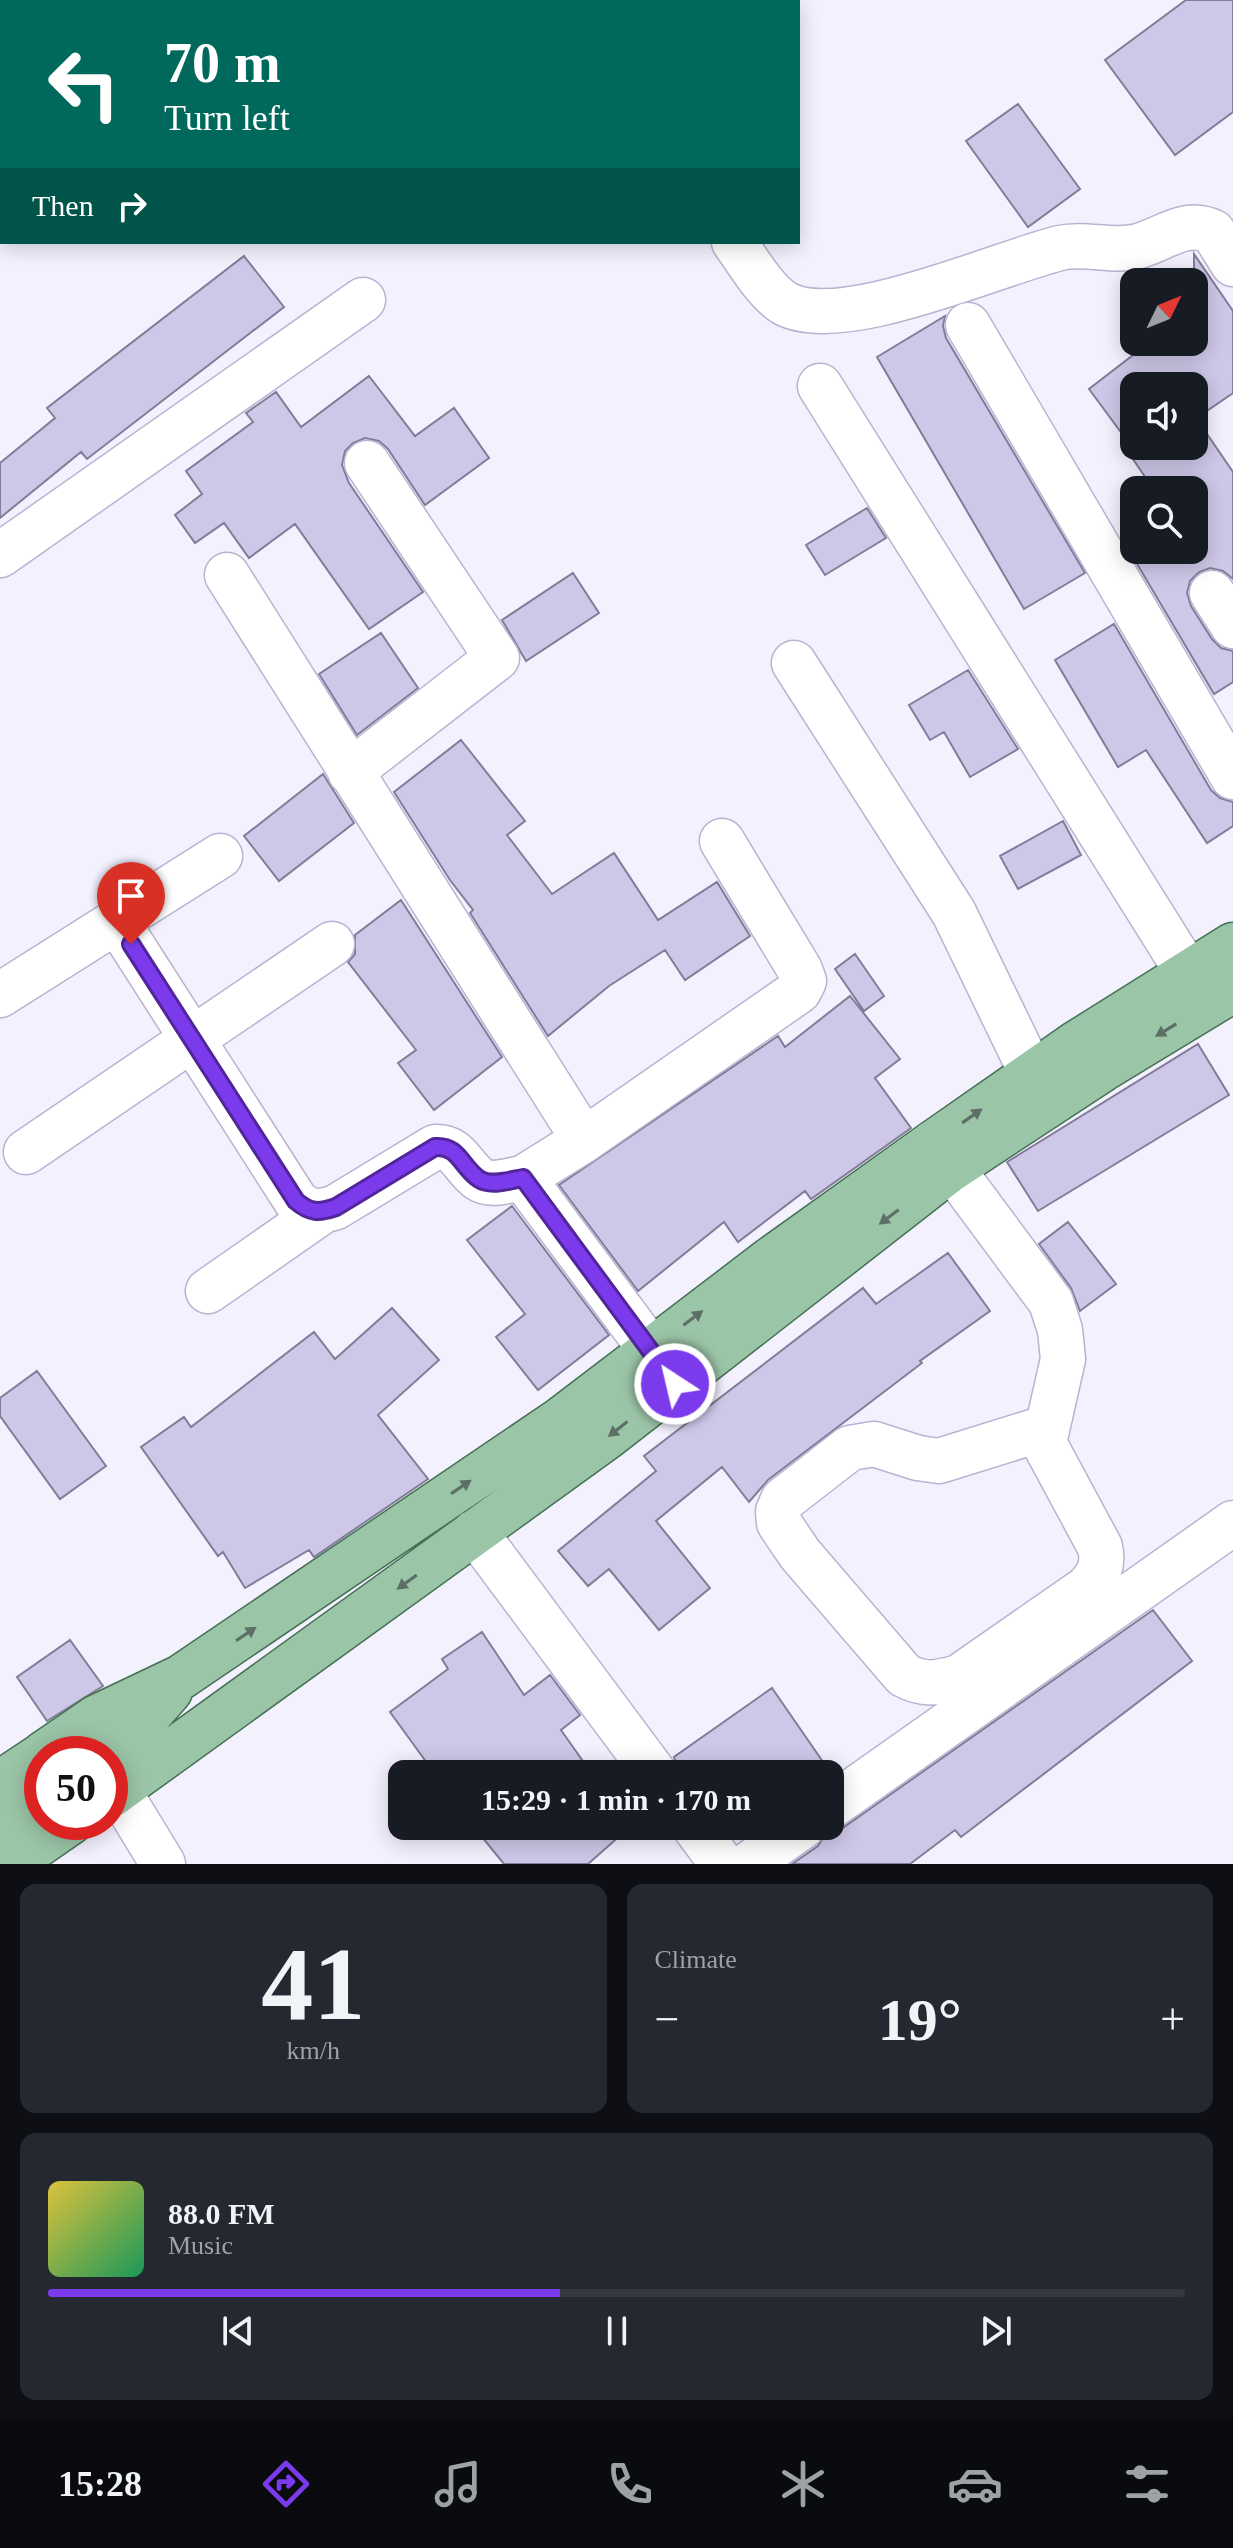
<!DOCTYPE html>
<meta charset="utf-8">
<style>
body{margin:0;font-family:"Times New Roman",serif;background:#242831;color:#f1f3f6;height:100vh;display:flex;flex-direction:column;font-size:30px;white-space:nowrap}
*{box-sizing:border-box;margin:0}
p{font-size:26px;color:#9ea1a6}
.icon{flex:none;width:44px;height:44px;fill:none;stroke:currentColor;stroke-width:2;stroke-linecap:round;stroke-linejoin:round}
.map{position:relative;height:1864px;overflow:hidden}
.panel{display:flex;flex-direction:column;gap:20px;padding:20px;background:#0d0f14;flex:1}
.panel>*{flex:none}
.guide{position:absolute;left:0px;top:0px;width:800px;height:244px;box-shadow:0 4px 20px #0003;background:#00695c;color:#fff;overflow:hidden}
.needle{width:52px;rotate:47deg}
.buttons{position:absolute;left:1120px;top:268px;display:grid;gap:16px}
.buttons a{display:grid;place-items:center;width:88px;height:88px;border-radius:16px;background:#171b24;box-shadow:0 4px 20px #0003;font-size:40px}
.speed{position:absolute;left:24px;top:1736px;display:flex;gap:16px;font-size:40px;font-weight:700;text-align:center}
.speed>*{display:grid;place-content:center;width:104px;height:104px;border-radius:50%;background:#171b24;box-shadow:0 4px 20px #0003;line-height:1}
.speed .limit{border:12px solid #d22;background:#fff;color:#111}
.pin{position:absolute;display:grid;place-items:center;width:68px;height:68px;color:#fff;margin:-82px -34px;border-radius:50% 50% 50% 0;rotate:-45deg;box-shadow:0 0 8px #0007}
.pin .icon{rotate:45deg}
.me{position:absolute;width:88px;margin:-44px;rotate:325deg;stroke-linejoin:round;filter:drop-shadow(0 0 6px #0008)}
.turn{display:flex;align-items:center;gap:28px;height:168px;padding:0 32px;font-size:36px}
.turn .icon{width:104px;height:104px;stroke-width:2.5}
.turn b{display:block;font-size:56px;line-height:68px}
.then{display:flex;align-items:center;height:76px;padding:0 32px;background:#0003;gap:16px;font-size:30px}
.big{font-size:60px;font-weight:600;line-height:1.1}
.panel .widget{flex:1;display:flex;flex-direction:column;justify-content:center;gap:12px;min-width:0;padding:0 28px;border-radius:16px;background:#242831}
.panel .dial{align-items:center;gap:0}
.dial b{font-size:104px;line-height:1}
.song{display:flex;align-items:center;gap:24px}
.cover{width:96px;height:96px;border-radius:12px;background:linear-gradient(135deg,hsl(50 70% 55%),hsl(150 70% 35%))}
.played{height:8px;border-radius:4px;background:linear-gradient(90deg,#7c3aed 45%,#363941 45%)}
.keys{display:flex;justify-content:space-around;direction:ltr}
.heat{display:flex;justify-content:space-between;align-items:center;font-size:44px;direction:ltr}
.panel .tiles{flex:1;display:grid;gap:20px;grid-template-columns:1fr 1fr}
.widget:last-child{grid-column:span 2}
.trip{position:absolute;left:388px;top:1760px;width:456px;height:80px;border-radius:16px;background:#171b24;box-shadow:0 4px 20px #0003;font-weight:600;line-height:80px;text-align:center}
.tab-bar{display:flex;height:128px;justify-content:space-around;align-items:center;background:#090b0e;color:#9ea1a6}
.tab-bar .icon{width:56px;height:56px}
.tab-bar .selected{color:#7c3aed}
.tab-bar b{font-size:36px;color:#f1f3f6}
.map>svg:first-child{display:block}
</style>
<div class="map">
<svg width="1233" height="1864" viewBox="0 0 1233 1864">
<rect width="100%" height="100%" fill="#f4f1ff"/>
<!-- building -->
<path fill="#cec8e8" stroke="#827c99" stroke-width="2" d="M1186,0H1233V112L1175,155L1105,60Z
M1018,104L1080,189L1028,227L966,141Z
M1194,254L1233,311V393L1198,417L1194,410V386H1134V446H1194V415L1233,472V579L1223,571L1210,568L1199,572L1190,581L1187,593L1191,606L1212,639L1221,648L1233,651V682L1214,694L1133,557L1143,550H1194V490H1154L1124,446H1131L1089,389L1150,342H1194Z
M244,256L284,307L87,459L81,452L0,518V463L55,418L47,408Z
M945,316L943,326L946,338L1085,573L1024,609L877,357Z
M369,376L415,436L454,408L489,458L425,505L388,449L379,441L365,438L353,443L345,451L342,465L349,483L423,592L369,629L295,524L249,558L224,523L195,543L175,515L202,494L186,471L253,422L246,413L276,392L301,427Z
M867,508L886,538L825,575L806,545Z
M573,573L599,613L526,661L502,620Z
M1114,624L1211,790L1220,798L1233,802V826L1207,843L1146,750L1118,767L1055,660Z
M381,633L418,688L357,735L319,674Z
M968,670L1018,749L970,777L944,732L930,740L909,705Z
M461,740L525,821L507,835L552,894L614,853L658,920L717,882L750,936L685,980L665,950L609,986L548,1036L470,913L473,910L450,880L394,792Z
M323,774L354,823L279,881L244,836Z
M1063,821L1081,855L1018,889L1000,856Z
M401,900L502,1057L434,1110L398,1063L416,1050L348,962L355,954V935Z
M855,954L884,996L864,1011L835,969Z
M850,996L900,1059L875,1078L911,1128L811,1199L805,1191L738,1242L724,1222L638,1291L559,1185L778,1036L785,1047Z
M1198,1044L1229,1095L1038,1211L1007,1162Z
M512,1206L609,1335L538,1390L496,1337L525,1314L467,1240Z
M1068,1222L1116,1284L1080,1311L1071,1288L1039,1244Z
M948,1253L990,1311L920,1361L922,1363L768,1480L749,1502L722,1467L656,1521L710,1588L659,1630L609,1569L588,1586L558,1551L656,1471L644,1456L863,1288L876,1304Z
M392,1308L439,1360L378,1415L428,1479L314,1557L309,1550L245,1588L223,1552L218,1556L141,1447L184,1417L191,1427L314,1332L335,1359Z
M37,1371L106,1466L60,1499L0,1416V1398Z
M1153,1610L1192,1661L961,1837L955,1830L910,1864H792L818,1846L827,1831L844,1827Z
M482,1632L524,1695L550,1675L580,1715L561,1730L592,1774H435L390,1712L448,1669L442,1659Z
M70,1640L103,1686L47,1721L17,1677Z
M772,1688L832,1775L680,1774L674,1757Z
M473,1826H631L588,1864H504Z"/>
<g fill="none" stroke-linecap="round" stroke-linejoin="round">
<defs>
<path id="minor" d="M734,242C748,261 764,290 784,303C840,335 998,263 1060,248C1086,242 1114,253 1139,246C1166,238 1185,219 1213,232L1233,264
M968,325L1233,777
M820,386L1188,973
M0,555L363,300
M227,575L584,1140L523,1178L651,1350
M1212,593L1233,626
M794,663L954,913L1032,1074
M350,772L497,658L367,463
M116,920L296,1201C310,1213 319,1213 336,1207L435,1147C459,1146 462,1167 479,1179C491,1187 510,1180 523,1178
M0,995L220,856
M584,1140L799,991L804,981L800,970L722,841
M933,1143L1051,1302L1060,1330L1063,1359L1044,1443L1100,1547C1104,1565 1099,1575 1087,1588L959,1677C938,1683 924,1686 904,1675L800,1554L779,1523L778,1511L783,1500L850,1448L874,1444L918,1458L939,1461L1045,1428
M26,1152L332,944
M208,1291L320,1213
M475,1532L655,1774
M118,1790L163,1864
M830,1807L1233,1523
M694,1826L722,1864
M749,1864L803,1826"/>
<path id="major" d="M43,1754L97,1717L181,1677L560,1420L771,1259L933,1143L1075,1044L1233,945
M107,1754L127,1740L170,1691
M0,1783L42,1755
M110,1796L607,1437L951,1169L1103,1069L1233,990
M0,1827L42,1798
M10,1864L71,1822"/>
</defs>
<!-- minor casing -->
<use href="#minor" stroke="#b9b3d2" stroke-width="47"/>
<!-- major casing -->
<use href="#major" stroke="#447054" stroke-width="47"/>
<!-- minor -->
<use href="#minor" stroke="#fff" stroke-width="44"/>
<!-- major -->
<use href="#major" stroke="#9bc5a7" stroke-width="44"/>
</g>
<!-- one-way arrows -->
<defs><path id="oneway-solid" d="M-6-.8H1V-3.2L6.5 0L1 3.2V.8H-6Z" transform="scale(2)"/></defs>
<g fill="#5c7067">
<use href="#oneway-solid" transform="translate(1166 1030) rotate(149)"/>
<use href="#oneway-solid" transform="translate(972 1116) rotate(-35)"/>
<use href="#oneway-solid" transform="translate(889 1217) rotate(143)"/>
<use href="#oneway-solid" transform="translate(693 1318) rotate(-37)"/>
<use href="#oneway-solid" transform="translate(618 1429) rotate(142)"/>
<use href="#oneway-solid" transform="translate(461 1487) rotate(-34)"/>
<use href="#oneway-solid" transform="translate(407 1582) rotate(144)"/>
<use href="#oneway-solid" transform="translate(246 1634) rotate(-34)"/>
</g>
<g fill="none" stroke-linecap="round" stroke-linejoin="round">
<defs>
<path id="route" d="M131,944L296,1201C310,1213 319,1213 336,1207L435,1147C459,1145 461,1167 479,1179C491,1187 511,1180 523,1178L675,1384"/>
</defs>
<!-- route casing -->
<use href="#route" stroke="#51269a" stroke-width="20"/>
<!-- route -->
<use href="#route" stroke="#7c3aed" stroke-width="14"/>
</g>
</svg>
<div class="buttons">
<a><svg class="needle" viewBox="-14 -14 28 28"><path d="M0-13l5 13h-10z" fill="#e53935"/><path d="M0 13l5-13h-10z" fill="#9ea1a6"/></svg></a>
<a><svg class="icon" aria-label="sound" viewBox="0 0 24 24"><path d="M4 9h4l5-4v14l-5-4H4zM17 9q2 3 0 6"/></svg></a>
<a><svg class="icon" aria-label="search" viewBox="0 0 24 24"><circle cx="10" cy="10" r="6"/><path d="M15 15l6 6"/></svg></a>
</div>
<div class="speed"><div class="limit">50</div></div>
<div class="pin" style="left:131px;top:944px;background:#d93025"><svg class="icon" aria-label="arrive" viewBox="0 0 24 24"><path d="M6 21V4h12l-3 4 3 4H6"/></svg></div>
<svg class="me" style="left:675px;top:1384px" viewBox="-20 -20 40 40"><circle r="17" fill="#7c3aed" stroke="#fff" stroke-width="3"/><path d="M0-11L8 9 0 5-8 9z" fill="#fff"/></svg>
<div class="trip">15:29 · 1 min · 170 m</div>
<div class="guide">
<div class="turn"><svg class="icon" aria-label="left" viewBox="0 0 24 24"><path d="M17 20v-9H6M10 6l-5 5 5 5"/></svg><div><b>70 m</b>Turn left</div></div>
<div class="then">Then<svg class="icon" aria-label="right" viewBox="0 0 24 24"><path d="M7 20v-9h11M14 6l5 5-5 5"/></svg></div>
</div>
</div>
<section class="panel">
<div class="tiles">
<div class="widget dial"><b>41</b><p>km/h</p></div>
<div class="widget"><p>Climate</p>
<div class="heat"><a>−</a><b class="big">19°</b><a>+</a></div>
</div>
<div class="widget">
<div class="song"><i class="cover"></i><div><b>88.0 FM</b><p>Music</p></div></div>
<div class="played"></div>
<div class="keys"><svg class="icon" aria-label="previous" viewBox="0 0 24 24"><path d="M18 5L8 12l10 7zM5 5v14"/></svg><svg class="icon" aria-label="pause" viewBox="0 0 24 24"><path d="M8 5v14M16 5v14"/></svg><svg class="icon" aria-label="next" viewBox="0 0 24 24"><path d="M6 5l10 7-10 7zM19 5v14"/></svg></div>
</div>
</div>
</section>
<nav class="tab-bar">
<b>15:28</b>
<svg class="icon selected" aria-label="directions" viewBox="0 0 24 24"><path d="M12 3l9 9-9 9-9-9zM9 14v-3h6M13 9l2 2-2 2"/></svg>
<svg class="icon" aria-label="music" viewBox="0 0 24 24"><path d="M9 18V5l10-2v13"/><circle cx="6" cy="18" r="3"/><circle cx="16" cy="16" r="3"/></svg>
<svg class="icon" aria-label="phone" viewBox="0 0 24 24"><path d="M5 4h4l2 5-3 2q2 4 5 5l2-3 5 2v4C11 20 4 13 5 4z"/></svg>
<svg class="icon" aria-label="climate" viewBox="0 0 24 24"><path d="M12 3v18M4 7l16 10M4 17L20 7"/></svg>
<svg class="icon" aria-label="car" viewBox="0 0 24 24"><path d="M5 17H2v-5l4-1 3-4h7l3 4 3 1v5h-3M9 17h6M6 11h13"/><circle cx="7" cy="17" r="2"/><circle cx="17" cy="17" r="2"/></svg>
<svg class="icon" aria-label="filters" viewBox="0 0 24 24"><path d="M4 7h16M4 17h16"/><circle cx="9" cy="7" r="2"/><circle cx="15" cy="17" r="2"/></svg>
</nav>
